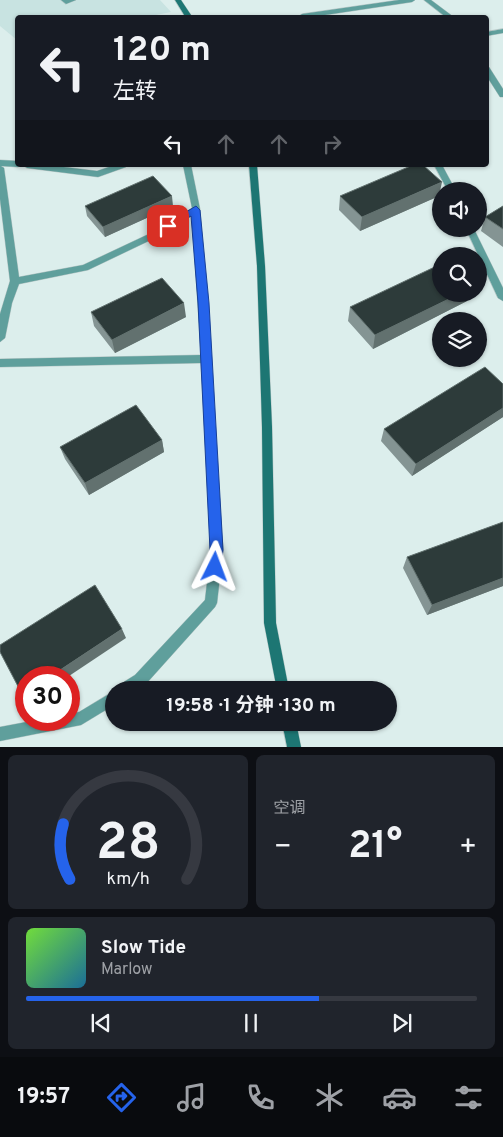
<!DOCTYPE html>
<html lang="zh">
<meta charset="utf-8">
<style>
body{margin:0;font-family:Overpass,"Noto Sans SC",sans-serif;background:#20242c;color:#f1f3f6;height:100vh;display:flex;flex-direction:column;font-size:19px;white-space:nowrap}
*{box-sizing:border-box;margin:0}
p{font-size:16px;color:#9ea1a6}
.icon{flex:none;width:28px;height:28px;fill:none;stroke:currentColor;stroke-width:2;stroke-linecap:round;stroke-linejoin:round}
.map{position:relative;height:747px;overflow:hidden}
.side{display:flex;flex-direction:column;gap:8px;padding:8px;background:#0d0f14;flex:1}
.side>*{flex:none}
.top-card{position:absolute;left:15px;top:15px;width:474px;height:152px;border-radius:5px;box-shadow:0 1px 4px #0004;background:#171b24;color:#f1f3f6;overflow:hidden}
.fabs{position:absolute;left:432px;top:182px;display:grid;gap:10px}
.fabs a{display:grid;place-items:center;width:55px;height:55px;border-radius:50%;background:#171b24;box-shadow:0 1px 4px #0004;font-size:25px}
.speed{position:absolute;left:15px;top:666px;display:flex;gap:10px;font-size:25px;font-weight:700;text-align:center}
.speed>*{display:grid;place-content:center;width:65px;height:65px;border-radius:50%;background:#171b24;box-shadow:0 1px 4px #0004;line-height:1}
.speed .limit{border:8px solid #d22;background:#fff;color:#111}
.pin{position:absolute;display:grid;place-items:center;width:42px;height:42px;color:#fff;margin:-21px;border-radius:10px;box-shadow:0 2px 8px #0006}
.me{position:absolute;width:55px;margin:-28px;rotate:3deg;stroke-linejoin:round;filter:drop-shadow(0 0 4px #0008)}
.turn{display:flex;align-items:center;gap:18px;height:105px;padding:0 15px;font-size:22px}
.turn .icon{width:65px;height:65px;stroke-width:2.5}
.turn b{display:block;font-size:35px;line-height:42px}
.lanes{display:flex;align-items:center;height:48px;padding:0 15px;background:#0003;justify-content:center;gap:25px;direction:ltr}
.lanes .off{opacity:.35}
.big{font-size:38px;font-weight:700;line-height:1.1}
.side .card{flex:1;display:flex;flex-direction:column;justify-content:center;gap:8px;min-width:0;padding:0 18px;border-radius:8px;background:#20242c}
.side .dial{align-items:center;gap:0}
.dial svg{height:130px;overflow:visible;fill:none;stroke:#363941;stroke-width:7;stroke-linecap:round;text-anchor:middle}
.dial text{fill:#f1f3f6;stroke:none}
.song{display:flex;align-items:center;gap:15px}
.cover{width:60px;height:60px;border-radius:8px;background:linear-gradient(135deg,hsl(100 70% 55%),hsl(200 70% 35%))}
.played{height:5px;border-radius:2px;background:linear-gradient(90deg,#2563eb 65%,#363941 65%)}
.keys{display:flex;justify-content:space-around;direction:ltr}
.heat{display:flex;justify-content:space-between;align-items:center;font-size:28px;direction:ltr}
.side .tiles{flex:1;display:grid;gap:8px;grid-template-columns:1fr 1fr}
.card:last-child{grid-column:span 2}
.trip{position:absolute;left:105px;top:681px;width:292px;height:50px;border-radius:25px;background:#171b24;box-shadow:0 1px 4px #0004;font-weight:700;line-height:50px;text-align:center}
.dock{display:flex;height:80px;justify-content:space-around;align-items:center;background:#090b0e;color:#9ea1a6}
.dock .icon{width:35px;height:35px}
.dock .selected{color:#2563eb}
.dock b{font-size:22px;color:#f1f3f6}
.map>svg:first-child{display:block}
</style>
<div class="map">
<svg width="503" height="747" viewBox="0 0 503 747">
<rect width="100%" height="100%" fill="#dceeec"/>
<!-- built -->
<path fill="#c8e3e1" d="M0,0H160L171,12L141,18H18L17,40L0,26Z"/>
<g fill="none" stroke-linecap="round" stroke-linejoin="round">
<defs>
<path id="street" d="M61,0H76L66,4Z
M399,0H415L412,2L305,18L299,16L302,14Z
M424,0H431L455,18H447Z
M503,29V33L486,36V32Z
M486,67H489L503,89V97H500L486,75Z
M0,160L18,161V165H21L18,167L1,166L4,168L19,277L83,265L151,233L192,208L183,165H191L200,209L223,549L217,603L215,607L145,685L136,690H118L119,685L135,675L205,600L211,549L201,363L0,367V359L201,355L192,215L157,237L88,270L19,284L12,303L5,338L0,342V314L10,281L0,199Z
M23,165H47L97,171L115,165H127L126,167L98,177L27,168Z
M434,165H442L456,191H448Z
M466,229H474L503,288V301L498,298Z
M114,691V705L81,725L0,741V727L37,720H69V714L79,712Z"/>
<path id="secondary" d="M175,0H181L193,18H186Z
M249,165H257L265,266L272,427L276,623L289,690H277L264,623L262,427L257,266Z
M282,722H296L301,747H287Z"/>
</defs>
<!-- street casing -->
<use href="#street" stroke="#b9c8c7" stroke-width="1"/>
<!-- secondary casing -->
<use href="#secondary" stroke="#b9c8c7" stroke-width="1"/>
<!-- street -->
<use href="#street" fill="#5f9f9c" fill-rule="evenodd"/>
<!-- secondary -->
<use href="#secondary" fill="#1d7673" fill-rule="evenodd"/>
</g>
<!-- wall -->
<path fill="#849493" d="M340,196H439L360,231L339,210Z
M85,206H173L105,237L87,216Z
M503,206V247L481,231L485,217Z
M441,294H470L467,301L373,349L348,321L350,307Z
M91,312L186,317L115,353L94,326Z
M503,384V417L412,476L381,441L384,429Z
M162,440L164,452L89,495L65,459L60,447Z
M503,522V586L427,615L403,568L407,557Z"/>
<!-- shaded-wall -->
<path fill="#62716f" d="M442,182L439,196L360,231L362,217Z
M172,196L173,206L105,237L103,227Z
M459,294H470L467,301L373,349L375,335Z
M184,303L186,317L115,353L112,340Z
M503,408V417L412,476L416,464Z
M162,440L164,452L89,495L85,483Z
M503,578V586L427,615L432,605Z
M122,629L126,638L66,678H48Z
M26,692V700L22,694Z"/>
<!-- building -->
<path fill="#2d3b3a" stroke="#62716f" d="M413,165H423L442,182L362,217L340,196Z
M153,176L172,196L103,227L85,206Z
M503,206V229L485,217Z
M441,264V294H459L375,335L350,307Z
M162,278L184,303L112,340L91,312Z
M485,367L503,384V408L416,464L384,429Z
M136,405L162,440L85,483L60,447Z
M503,522V578L432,605L407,557Z
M95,585L122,629L48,678H26V692L22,694L0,652V645Z"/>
<!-- route -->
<path fill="#2563eb" stroke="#184099" d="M196,206L200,210L209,303L223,550L220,572L215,574L210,572L208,567L210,550L198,303L191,216L171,229H164L163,226Z"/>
</svg>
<div class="fabs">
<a><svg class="icon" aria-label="sound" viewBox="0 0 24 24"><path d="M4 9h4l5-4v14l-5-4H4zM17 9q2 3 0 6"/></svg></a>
<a><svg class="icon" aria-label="search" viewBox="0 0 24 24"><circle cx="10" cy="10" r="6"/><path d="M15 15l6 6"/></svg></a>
<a><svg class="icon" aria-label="layers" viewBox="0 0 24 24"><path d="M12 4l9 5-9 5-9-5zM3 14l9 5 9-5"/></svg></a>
</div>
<div class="speed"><div class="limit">30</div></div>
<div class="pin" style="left:168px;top:226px;background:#d93025"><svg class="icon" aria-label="arrive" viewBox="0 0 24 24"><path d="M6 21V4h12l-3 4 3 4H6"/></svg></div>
<svg class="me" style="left:215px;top:567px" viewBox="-20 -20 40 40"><path d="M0-17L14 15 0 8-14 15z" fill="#2563eb" stroke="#fff" stroke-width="4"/></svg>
<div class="trip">19:58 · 1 分钟 · 130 m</div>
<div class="top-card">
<div class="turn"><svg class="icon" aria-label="left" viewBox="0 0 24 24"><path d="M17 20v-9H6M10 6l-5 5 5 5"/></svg><div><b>120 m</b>左转</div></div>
<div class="lanes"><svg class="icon" aria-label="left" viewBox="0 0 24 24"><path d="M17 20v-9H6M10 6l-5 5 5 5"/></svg><svg class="icon off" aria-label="ahead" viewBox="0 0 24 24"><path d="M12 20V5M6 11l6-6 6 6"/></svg><svg class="icon off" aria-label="ahead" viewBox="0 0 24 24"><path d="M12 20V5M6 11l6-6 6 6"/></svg><svg class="icon off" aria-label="right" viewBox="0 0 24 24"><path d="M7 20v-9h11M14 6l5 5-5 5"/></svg></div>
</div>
</div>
<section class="side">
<div class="tiles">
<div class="card dial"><svg viewBox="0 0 100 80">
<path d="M14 69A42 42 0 1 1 86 69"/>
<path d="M14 69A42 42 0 0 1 10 35" stroke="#2563eb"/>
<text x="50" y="56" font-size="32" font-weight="700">28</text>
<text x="50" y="72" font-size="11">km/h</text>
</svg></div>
<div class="card"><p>空调</p>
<div class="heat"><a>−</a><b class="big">21°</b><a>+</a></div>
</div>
<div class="card">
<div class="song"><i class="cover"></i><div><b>Slow Tide</b><p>Marlow</p></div></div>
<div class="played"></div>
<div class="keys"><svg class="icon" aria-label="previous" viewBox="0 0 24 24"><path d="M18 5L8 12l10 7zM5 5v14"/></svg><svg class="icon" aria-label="pause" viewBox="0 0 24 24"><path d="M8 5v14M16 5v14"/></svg><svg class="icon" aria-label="next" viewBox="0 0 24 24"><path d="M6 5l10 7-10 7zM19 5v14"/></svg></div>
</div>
</div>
</section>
<nav class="dock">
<b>19:57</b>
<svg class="icon selected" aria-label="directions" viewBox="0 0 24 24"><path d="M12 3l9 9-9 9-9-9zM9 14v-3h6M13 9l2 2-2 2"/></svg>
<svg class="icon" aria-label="music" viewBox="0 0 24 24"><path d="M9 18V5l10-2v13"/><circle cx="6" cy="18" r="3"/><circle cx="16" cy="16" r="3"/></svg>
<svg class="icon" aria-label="phone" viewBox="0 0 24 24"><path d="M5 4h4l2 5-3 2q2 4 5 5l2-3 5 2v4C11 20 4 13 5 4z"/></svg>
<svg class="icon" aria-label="climate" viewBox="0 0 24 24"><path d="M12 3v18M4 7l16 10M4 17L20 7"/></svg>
<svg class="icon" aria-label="car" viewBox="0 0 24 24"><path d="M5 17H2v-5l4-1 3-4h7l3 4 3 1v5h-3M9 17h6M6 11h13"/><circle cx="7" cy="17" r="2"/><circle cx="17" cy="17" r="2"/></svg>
<svg class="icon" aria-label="filters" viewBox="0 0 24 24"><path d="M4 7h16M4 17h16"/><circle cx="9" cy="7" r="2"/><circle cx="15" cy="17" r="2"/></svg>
</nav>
